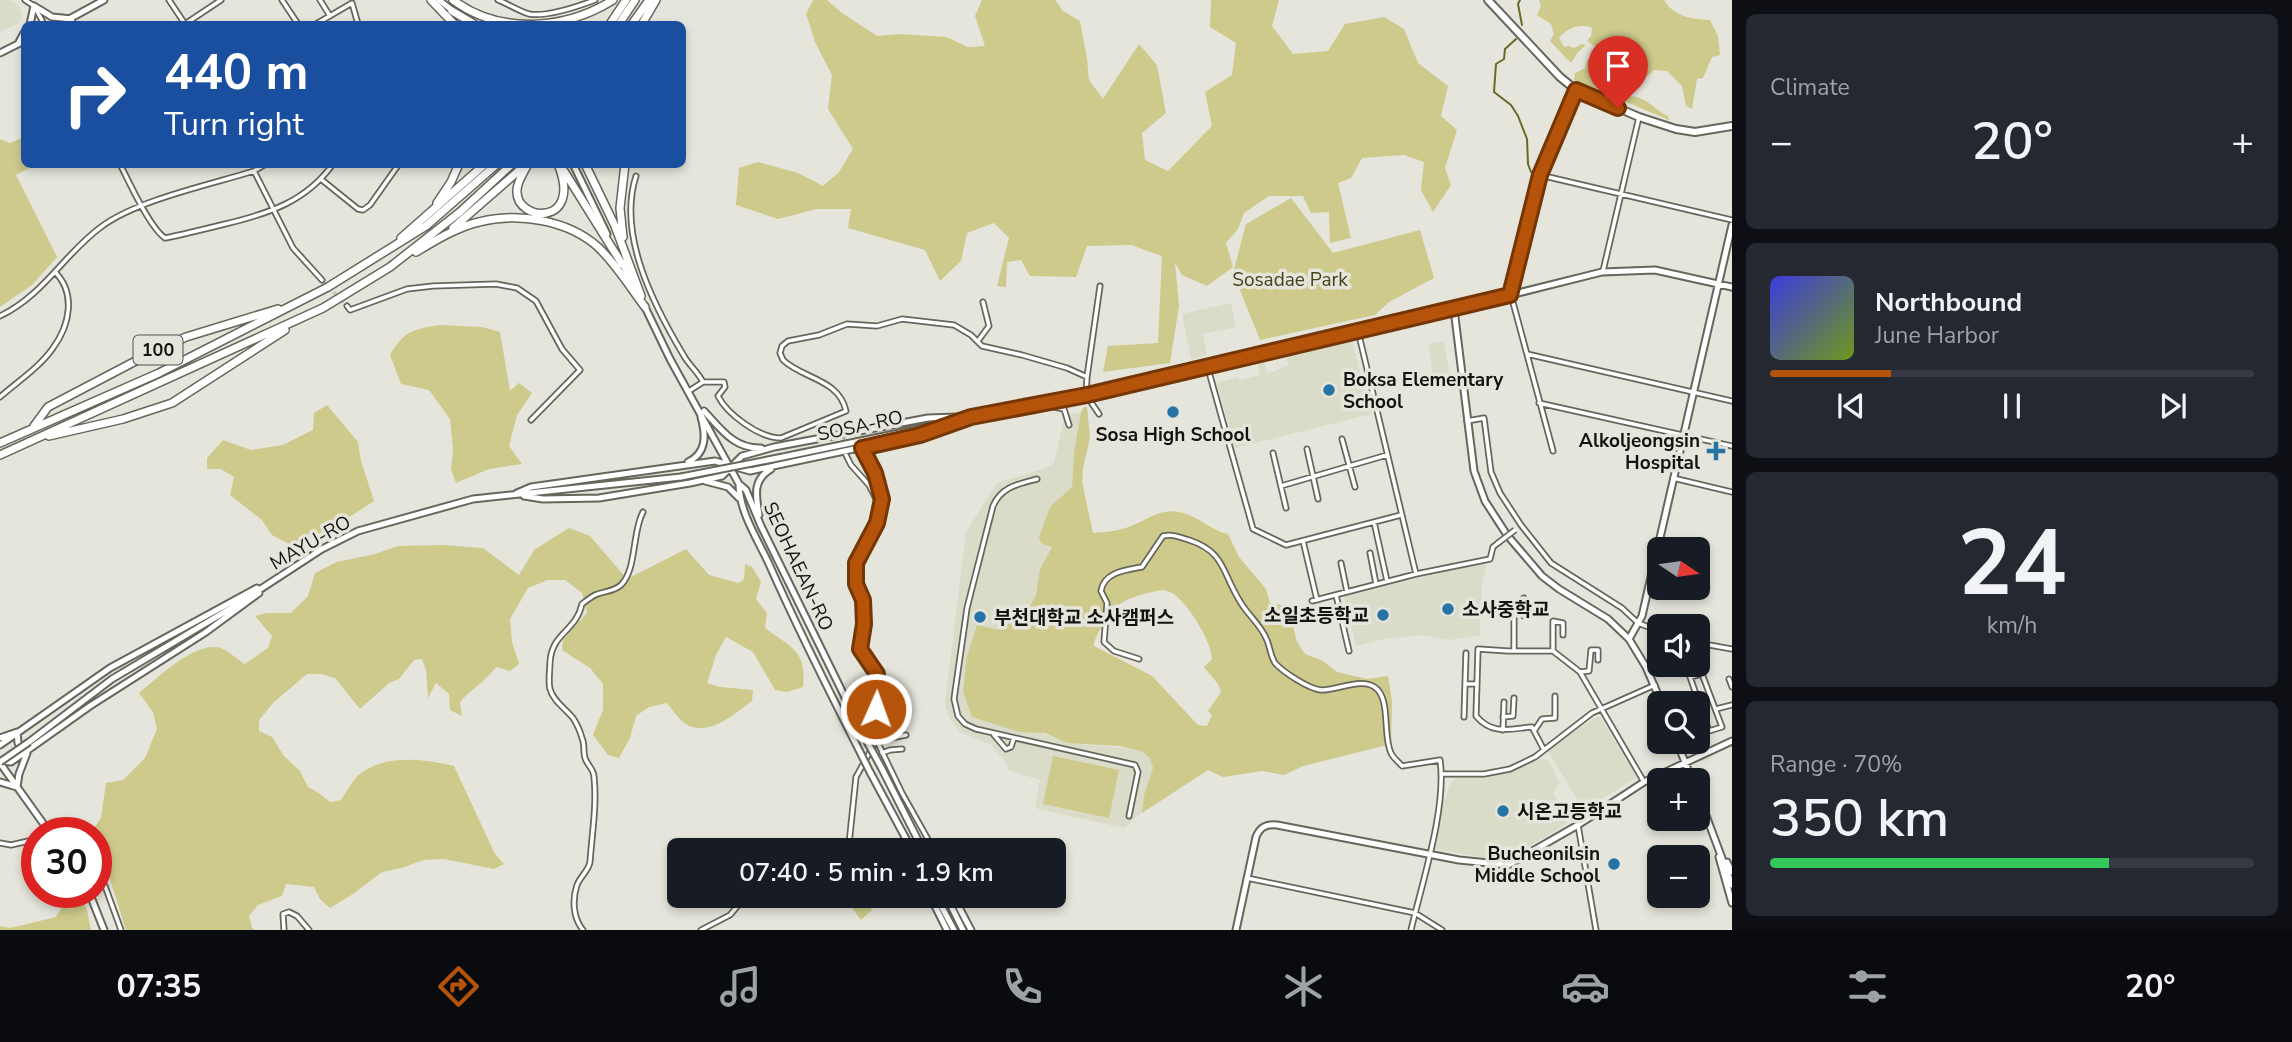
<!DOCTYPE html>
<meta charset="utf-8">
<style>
body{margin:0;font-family:"Nunito Sans","Noto Sans KR",sans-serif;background:#242831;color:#f1f3f6;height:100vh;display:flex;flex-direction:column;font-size:26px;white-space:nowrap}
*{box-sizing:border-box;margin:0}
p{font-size:23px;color:#9ea1a6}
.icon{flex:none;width:38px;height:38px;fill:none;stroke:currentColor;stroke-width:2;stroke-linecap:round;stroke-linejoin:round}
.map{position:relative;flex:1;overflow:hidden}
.side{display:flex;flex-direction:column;gap:14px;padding:14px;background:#0d0f14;width:560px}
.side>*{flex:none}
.banner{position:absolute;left:21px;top:21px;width:665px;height:147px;border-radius:10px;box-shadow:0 4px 10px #0003;background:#1a4fa0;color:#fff;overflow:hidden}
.needle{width:46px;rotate:103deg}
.buttons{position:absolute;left:1647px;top:537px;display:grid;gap:14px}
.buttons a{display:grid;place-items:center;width:63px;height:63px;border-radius:10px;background:#171b24;box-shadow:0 4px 10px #0003;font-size:35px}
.speed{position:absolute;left:21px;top:817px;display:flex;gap:14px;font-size:35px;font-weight:700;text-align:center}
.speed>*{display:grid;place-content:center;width:91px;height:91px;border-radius:50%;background:#171b24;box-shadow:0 4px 10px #0003;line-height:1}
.speed .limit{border:10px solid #d22;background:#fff;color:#111}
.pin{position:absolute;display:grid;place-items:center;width:60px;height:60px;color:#fff;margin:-72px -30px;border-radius:50% 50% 50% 0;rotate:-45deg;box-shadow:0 0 7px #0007}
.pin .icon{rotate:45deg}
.me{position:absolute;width:77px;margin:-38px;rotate:2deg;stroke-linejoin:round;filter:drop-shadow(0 0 5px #0008)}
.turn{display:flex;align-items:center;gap:24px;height:147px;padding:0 28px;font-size:32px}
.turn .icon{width:91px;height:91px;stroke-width:2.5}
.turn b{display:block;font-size:49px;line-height:60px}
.big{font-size:52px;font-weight:600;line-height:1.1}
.side .widget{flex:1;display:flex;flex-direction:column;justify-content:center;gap:10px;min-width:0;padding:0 24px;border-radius:10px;background:#242831}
.side .dial{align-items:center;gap:0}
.dial b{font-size:91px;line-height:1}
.song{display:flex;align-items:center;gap:21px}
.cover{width:84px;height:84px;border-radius:10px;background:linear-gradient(135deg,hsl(240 70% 55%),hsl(80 70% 35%))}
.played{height:7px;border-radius:4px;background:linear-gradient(90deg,#b45309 25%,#363941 25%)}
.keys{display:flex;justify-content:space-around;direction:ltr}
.heat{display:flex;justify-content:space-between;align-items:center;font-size:38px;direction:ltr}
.charge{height:10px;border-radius:5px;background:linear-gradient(90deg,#34c759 70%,#363941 0)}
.trip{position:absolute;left:667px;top:838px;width:399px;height:70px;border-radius:10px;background:#171b24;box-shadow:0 4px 10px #0003;font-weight:600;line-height:70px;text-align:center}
.menu{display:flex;height:112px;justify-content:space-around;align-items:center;background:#090b0e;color:#9ea1a6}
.menu .icon{width:49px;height:49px}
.menu .selected{color:#b45309}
.menu b{font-size:32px;color:#f1f3f6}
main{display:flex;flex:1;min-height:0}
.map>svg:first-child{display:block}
</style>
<main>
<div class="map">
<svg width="1732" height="930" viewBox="0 0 1732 930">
<rect width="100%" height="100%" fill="#e5e5db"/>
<!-- built -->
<path fill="#dbdbc9" d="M0,0H10L19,6L22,15L19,23L0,32Z
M1231,303L1236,327L1203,334L1207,355L1191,359L1182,314Z
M1352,341L1371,414L1235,448L1217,383L1238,377L1239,380L1260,375L1258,363L1264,362L1267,374L1288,366L1287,356Z
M1444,341L1451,385L1435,387L1428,344Z
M1081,412L1074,452L1072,487L1063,497L1055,502L1052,546L1040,569L1036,595L1030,606L1010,607L1003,626L998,630L1039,732L1067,743L1133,749L1141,751L1150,758L1153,768L1144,795L1142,813L1124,828L1038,809L1035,806L1040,780L1008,770L1005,761L990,744L961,733L949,717L945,703L966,532L997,483L1046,468L1054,463L1064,420L1063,415Z
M1487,562L1482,582L1480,636L1448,640L1421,635L1384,639L1356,646L1344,595Z
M1596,717H1600L1636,775V778L1584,810L1547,750Z
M1540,759L1547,760L1551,764L1559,783L1553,793L1567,815L1579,816L1568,820L1565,825L1505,861L1435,849L1433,846L1441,809L1439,806L1441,797L1446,798L1450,784L1457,777L1485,776L1509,771Z"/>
<!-- green -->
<path fill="#cdca8c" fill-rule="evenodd" d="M813,0H827L842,13L877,36L900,34L946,37L968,47L985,46L975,16L982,0H1055L1063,11L1080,21L1087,59L1089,80L1103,99L1139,44L1157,65L1166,113L1142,133L1145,160L1168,171L1212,126L1205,92L1232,75L1236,43L1210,27L1211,0H1279L1272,26L1293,54L1328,51L1345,24L1384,17L1404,29L1418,63L1448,86L1441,116L1457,130L1445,168L1451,185L1433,212L1421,190L1424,162L1404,155L1362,158L1351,178L1338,183L1351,238L1330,243L1329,212L1311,213L1303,196H1269L1244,213L1238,229L1226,243L1233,267L1207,286L1182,275L1175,263L1179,306L1170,363L1103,372L1108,346L1158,343L1162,256L1131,245L1087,246L1076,277L1030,276L1021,260L1007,262L1006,287L997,286L1009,238L994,223L967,233L961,261L940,281L925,250L848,228L851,209H817L778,219L736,205L739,168L758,162L798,173L823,186L839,172L853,149L828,109L832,75L815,42L806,14Z
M1539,0H1664C1674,17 1692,19 1710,20L1718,36L1720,55L1712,57L1703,78L1697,79L1692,109L1686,106L1682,86L1667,71L1654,70L1639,83L1622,77L1621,68L1611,70L1610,80L1627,96C1645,95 1653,109 1668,116L1669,120L1574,80L1575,73L1585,68L1587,59L1598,63L1605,60L1604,47H1596L1587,41L1591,36L1592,28C1580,23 1567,28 1559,38L1564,47L1569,46L1574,48L1582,44L1586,45L1578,52L1571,63L1550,41L1554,34L1551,24L1537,15L1541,6Z
M24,137V164L35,165L16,175L57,257L32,285L0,307V139L10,143Z
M1291,198L1333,253L1420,230L1434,278L1389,302L1375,315L1260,340L1233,273L1246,224Z
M440,325L482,327L500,332L510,391L519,383L532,393L517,415L509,446L522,464L489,469L456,483L451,469L453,450L450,419L429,390L401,384L390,355C404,331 413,329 440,325Z
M327,405L358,442L361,461L374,501L331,529L289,544L272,535L262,520L230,495L234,477L221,469H207V458L223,440L251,450L283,445L313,430L314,413Z
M1084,407H1087L1090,437L1083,469L1082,482L1093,533C1106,532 1119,531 1131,526C1150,519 1160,507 1183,513C1199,517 1212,531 1228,534L1239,557L1266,589L1270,603L1282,605L1292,622L1297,642L1305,654L1323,661L1337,672L1367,679L1388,676L1392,701L1391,744L1303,766L1284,775L1262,771L1223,777L1208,770L1142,813L1144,795L1153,768L1150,758L1141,751L1119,746L1067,743L1045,733L1020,732L972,717L963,692L967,656L977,625L998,630L1003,626L1007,607L1030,606L1036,595L1040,569L1052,547L1041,543L1039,537L1050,507L1072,487L1074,452L1081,412ZM1163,590C1167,591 1171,592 1174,594C1188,604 1212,642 1212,659L1204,667L1218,684L1221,692L1208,711L1212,715L1207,726L1198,725L1152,676L1094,646C1094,635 1111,611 1120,604C1131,596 1150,592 1163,590Z
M569,528L590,536L627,579L686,549L709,575L739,583L744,579L745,564L752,567L761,582L756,599L767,613L765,628C792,648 807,651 803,687L787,692L775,690L753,652L726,637L716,655L707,683L720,687L753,690L752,701C735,713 709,738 686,724C679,720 672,709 667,703L649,707L636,716L630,738L619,758L608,755L593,735L603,710V684L590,668L562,650L563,639L587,613L582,593L565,580H548L528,588L510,619L512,642L519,664L510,671L496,667C486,681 471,689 460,702L462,716L450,710L449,694L436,683L428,698L426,670L422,659L414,660L399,679L389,683L360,709L335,678L321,674H307L274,702L259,720V731L272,737L284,756L300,771L308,787L319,793L330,802L341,800C347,791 353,779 361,773C388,754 424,759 454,766L495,854L504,864L494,869L444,859L424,860L401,868L382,872L353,894L330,908L320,899L314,887L286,884L282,896L258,905L249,916L252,928L255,930H126L94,828L101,818L106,783L123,780L145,758L157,729L153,712L139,693C157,678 196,640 221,648C229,651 238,660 245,664L268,648L272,636L255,616L266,613H291L308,596L315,573L337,562L375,554L398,546L443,545L483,548L519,575L534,550Z
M1053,756L1119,770L1109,818L1043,804Z
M69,896L82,899L87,910L91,930H0V926L10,928L56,917Z
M856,896H861L872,910L861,920L848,903Z"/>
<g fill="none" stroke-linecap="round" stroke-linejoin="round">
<!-- stream -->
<path stroke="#6d6826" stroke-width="2" d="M1520,0L1518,4L1522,25
M1516,39L1505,49L1504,59L1496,64L1494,92L1511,105L1518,116L1527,139L1528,164L1531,172"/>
<!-- street-tunnel -->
<path stroke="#c6c6bd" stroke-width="3.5" stroke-dasharray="3.5 2" stroke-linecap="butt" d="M322,280L347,306
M841,423L845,446"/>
<defs>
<path id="street" d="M25,0L34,6L44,24
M169,0L185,24L221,0
M282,0L298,24
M320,0L330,16
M498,0C508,4 519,11 529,14C546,17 579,6 595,0
M316,24L352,3L358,24
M120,164C129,182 150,228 165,238C185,234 205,229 225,224C267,214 306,202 333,164
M254,171L293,248L322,280
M1540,175L1732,220
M636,176C617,235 654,306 684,356C689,365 698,372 703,382
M322,180L358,209L363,210L370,205L399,164
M1603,271L1639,117
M347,306L350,310L407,289L433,286L496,284L517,288L536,301L562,349L580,370L531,420
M0,316C43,296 64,254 101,227C137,200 209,185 254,171L266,164
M1358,331L1416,574
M978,341L989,326L983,302
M1527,354L1732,401
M1207,365L1253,529L1286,545L1401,515
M689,391L703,382H724L725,387L718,396C727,414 759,438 781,438L846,411C839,379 803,379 783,360L780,353L782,346L788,341L819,335L847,324L877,326L902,319L954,325L971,335L982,346L1022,355L1067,368L1087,377
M0,397C17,382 40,367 53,348C70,325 76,293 55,272
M1539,403L1732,446
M1044,405L1064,409L1069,425
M1099,414L1086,395L1087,377L1100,286
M1467,421L1484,418L1491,472L1500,493L1521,525L1551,563L1622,608L1638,623L1659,631
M1342,439L1355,487
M862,448C885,491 887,499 867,544C864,550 858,556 856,562C851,577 862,591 863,604C865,621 860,636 860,652L877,674L878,679L875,737L902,793L934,850
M1307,449L1318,499
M1553,451L1511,295L1540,175L1576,90
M1273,453L1286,508
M846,455L851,465L869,485L880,507
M1673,478L1732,492
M1037,479C1018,484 1001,487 993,506L967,608L954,699L958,716L965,724L976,729L1135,765L1138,772L1129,816
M1281,486L1387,455
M1374,522L1387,581
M1303,541L1317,600
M1370,553L1376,584
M1341,563L1347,592
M1336,595L1349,651
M1312,601L1416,574L1490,559L1493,547L1498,543
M1698,643L1732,649
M1514,651V604L1524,598V616
M1553,651V621L1563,623V635
M1139,659L1114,651L1104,642L1107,603L1101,591C1104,572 1126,570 1142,567L1163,536C1174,534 1178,537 1189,540C1226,552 1222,574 1241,603C1248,615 1260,624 1266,638C1270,646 1270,655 1275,663C1283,672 1309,689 1321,690C1337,691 1364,675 1378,690C1390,704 1383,737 1391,753C1393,758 1399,762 1402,766L1440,760C1447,807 1422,883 1411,930
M1580,672L1589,671L1591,650H1598V660
M1702,674L1722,727L1709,731L1690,677Z
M1729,679L1732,687
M1465,684L1466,653
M1716,709L1732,705
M1464,717L1465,684H1477
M1503,717L1513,716L1514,698
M1503,730L1504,702
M1534,731L1542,719L1555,718V696
M994,735L1006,749L1011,747L1014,738
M1544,750L1532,727C1509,729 1492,735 1476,716L1478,649L1508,651H1553L1580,672L1644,782
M882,753L890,750L902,749
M1442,774H1484L1510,769L1535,757L1592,713L1655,685
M1578,825L1596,930
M0,843L11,845L37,839
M808,850L816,843L840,847L849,844L856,777L876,741L906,735
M1247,878L1415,913L1442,930
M96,882L105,886L121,930
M284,930L283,914L289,912L297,916L309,930
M583,930C573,918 572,900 577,885C580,877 589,870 590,862C592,833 597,805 594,777C594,769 587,765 585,758C583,752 585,744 582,738C580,731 577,724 573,718C566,709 553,701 550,689C548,682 550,669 550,662C552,632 576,632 582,604C586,601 591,597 595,595C604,591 613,592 621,585C637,569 632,532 643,512
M701,930L730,915L746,896"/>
<path id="secondary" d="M439,0L453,11
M30,24L34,6L52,17L72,19
M60,24L104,0
M18,44L24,33
M0,53L24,41
M573,164L607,234
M621,261L634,287
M644,305L670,359L739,484L746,490L761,526L864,736
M1454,309L1474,471L1485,501L1507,535L1542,576L1559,589L1608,619L1629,639L1646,667L1662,704
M704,411C721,429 734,449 761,448
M773,459L1093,393L1207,365L1454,309L1602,272L1655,270L1732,287
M688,462C707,453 706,435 701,417
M705,481L728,487L739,498
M739,484C739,511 758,540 769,564C796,625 826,685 856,744
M517,493L531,487L715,461L750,471L920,435L948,425
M524,496L543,499L599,498L690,483L722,476L742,456L774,447L928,418L957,417
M759,515C756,496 752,480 771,469
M1629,639L1642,616L1732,225
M0,738L17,732L18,743L25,749
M29,742L112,679L233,607L322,549L358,531L473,499L681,477
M1677,742L1692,780
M0,745L110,668L257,588
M0,761L11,762L90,706L206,632L259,593
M0,763L50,833
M881,767L923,850
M870,772L912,850
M0,782L17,787L19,774L27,753
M1698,794L1732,885
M1719,857L1732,903
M1727,862L1732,872
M89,892L104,930
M930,896L947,930
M936,896L954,930
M946,896L963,930
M953,896L971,930
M1236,930L1256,837C1260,827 1266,824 1277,825L1459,860L1508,865L1578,825L1644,782L1732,741"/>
<path id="primary" d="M1488,0L1560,77L1576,90L1639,117L1676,129L1695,132L1732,126"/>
<path id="highway" d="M431,0L454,24
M453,0C500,35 565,30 613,0
M452,11L474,24
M610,24L626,0
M619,24L635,0
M632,24L649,0
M642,24L656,0
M528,164C524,172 517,182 517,190C515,223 584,227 558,164
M585,164L615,226L641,296
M564,171L622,264
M437,203L451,182L459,164
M453,228L523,167
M623,237L620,208L625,164
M401,238L485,164
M416,252C436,240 457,227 479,222C518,212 568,220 598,247C616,264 630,287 645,307
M34,426L48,407L149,354L186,337L278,309
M49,436L123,419L172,403L285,330
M0,443L159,373L328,287L426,226L497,164
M0,455L323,308L390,267L460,212L512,164"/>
</defs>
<!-- street casing -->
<use href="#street" stroke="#66665d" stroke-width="7"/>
<!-- secondary casing -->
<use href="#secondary" stroke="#66665d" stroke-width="9"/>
<!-- primary casing -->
<use href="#primary" stroke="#66665d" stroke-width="10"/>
<!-- highway casing -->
<use href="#highway" stroke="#66665d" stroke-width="10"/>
<!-- street -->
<use href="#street" stroke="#fff" stroke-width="3.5"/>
<!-- secondary -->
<use href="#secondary" stroke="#fff" stroke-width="5"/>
<!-- primary -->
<use href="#primary" stroke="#fff" stroke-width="6"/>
<!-- highway -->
<use href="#highway" stroke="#fff" stroke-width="7"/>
<defs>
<path id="street-bridge" d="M1498,543L1515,530"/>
<path id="secondary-bridge" d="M681,477L773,459
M864,736L881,767
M856,744L870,772
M0,762L29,742"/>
</defs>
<!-- street-bridge casing -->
<use href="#street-bridge" stroke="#66665d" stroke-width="7" stroke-linecap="butt"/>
<!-- secondary-bridge casing -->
<use href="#secondary-bridge" stroke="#66665d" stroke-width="9" stroke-linecap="butt"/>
<!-- street-bridge -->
<use href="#street-bridge" stroke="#fff" stroke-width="3.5"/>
<!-- secondary-bridge -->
<use href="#secondary-bridge" stroke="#fff" stroke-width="5"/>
</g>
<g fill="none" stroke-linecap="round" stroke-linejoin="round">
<defs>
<path id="route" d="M876,709L877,674L860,649L864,624L863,600L856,584V563L877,523L882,499L875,473L862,448L920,435L971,417L1087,395L1510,295L1540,175L1576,90L1618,108"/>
</defs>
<!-- route casing -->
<use href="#route" stroke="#753606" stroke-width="18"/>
<!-- route -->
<use href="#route" stroke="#b45309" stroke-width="12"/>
</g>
<!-- markers -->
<g fill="#2673a5" stroke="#e5e5db" stroke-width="2.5">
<circle cx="1329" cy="390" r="7"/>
<circle cx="1173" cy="412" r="7"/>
<path d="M1712.5 440.5h7v7h7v7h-7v7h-7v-7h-7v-7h7z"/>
<circle cx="1448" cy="609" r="7"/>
<circle cx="1383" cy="615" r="7"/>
<circle cx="980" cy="617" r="7"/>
<circle cx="1503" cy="811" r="7"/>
<circle cx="1614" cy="864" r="7"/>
</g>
<g text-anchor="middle" stroke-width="7" stroke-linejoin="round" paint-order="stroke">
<!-- shield labels -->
<rect fill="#e5e5db" stroke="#52524d" stroke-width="2" x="133.5" y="335.5" width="49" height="29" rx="5"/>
<g font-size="18" font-weight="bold" fill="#131310">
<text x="158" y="356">100</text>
</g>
<!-- park labels -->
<g font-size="19" fill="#44411b" stroke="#e5e5db">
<text x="1290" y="286">Sosadae Park</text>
</g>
<!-- poi labels -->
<g font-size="19" font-weight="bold" fill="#131310" stroke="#e5e5db" text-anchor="start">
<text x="1343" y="386">Boksa Elementary<tspan x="1343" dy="22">School</tspan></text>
<text x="1173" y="441" text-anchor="middle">Sosa High School</text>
<text x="1700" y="447" text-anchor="end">Alkoljeongsin<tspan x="1700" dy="22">Hospital</tspan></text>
<text x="1462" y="616">소사중학교</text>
<text x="1369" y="622" text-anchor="end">소일초등학교</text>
<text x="994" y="624">부천대학교 소사캠퍼스</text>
<text x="1517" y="818">시온고등학교</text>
<text x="1600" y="860" text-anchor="end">Bucheonilsin<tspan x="1600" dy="22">Middle School</tspan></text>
</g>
<!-- street labels -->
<g font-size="19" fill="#131310" stroke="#e5e5db">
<text transform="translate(860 425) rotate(-12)" y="7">SOSA-RO</text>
<text transform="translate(310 542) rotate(-30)" y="7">MAYU-RO</text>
<text transform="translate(799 566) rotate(65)" y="7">SEOHAEAN-RO</text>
</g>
</g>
</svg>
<div class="buttons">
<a><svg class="needle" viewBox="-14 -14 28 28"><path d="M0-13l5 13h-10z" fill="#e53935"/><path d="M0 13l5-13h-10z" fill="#9ea1a6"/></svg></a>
<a><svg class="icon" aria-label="sound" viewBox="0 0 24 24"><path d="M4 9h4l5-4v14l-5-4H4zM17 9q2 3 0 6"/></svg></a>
<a><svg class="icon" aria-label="search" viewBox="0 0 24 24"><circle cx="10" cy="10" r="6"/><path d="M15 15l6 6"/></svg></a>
<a>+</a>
<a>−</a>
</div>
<div class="speed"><div class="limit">30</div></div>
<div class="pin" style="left:1618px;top:108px;background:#d93025"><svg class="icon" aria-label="arrive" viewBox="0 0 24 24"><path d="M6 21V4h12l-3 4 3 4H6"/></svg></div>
<svg class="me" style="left:876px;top:709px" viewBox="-20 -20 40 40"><circle r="17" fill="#b45309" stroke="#fff" stroke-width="3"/><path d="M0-11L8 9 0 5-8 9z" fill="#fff"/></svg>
<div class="trip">07:40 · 5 min · 1.9 km</div>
<div class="banner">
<div class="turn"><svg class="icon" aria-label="right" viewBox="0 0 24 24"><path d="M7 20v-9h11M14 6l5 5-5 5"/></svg><div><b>440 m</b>Turn right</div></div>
</div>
</div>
<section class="side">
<div class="widget"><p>Climate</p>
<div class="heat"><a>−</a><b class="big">20°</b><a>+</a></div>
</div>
<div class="widget">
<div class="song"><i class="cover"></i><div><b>Northbound</b><p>June Harbor</p></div></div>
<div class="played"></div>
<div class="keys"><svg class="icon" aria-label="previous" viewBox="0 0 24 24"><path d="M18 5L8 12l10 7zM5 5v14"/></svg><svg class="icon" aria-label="pause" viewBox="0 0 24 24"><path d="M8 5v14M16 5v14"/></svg><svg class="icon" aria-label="next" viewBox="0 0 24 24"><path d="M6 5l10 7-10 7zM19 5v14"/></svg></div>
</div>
<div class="widget dial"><b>24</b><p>km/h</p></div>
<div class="widget"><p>Range · 70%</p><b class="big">350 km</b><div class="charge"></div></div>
</section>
</main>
<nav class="menu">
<b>07:35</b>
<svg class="icon selected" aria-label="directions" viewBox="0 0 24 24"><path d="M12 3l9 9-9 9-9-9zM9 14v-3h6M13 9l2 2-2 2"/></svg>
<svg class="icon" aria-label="music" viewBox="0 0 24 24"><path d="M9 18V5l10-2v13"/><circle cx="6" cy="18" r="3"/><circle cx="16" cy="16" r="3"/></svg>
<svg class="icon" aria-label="phone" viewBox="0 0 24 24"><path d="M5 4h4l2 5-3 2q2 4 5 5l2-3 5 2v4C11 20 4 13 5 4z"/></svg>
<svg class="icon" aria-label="climate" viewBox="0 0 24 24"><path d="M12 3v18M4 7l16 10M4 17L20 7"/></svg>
<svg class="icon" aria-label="car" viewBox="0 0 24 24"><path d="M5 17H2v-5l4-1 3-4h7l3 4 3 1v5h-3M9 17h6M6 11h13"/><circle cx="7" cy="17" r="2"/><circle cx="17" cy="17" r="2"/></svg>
<svg class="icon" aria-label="filters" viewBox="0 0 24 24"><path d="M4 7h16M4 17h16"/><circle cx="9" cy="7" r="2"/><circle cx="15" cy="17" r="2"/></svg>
<b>20°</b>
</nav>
